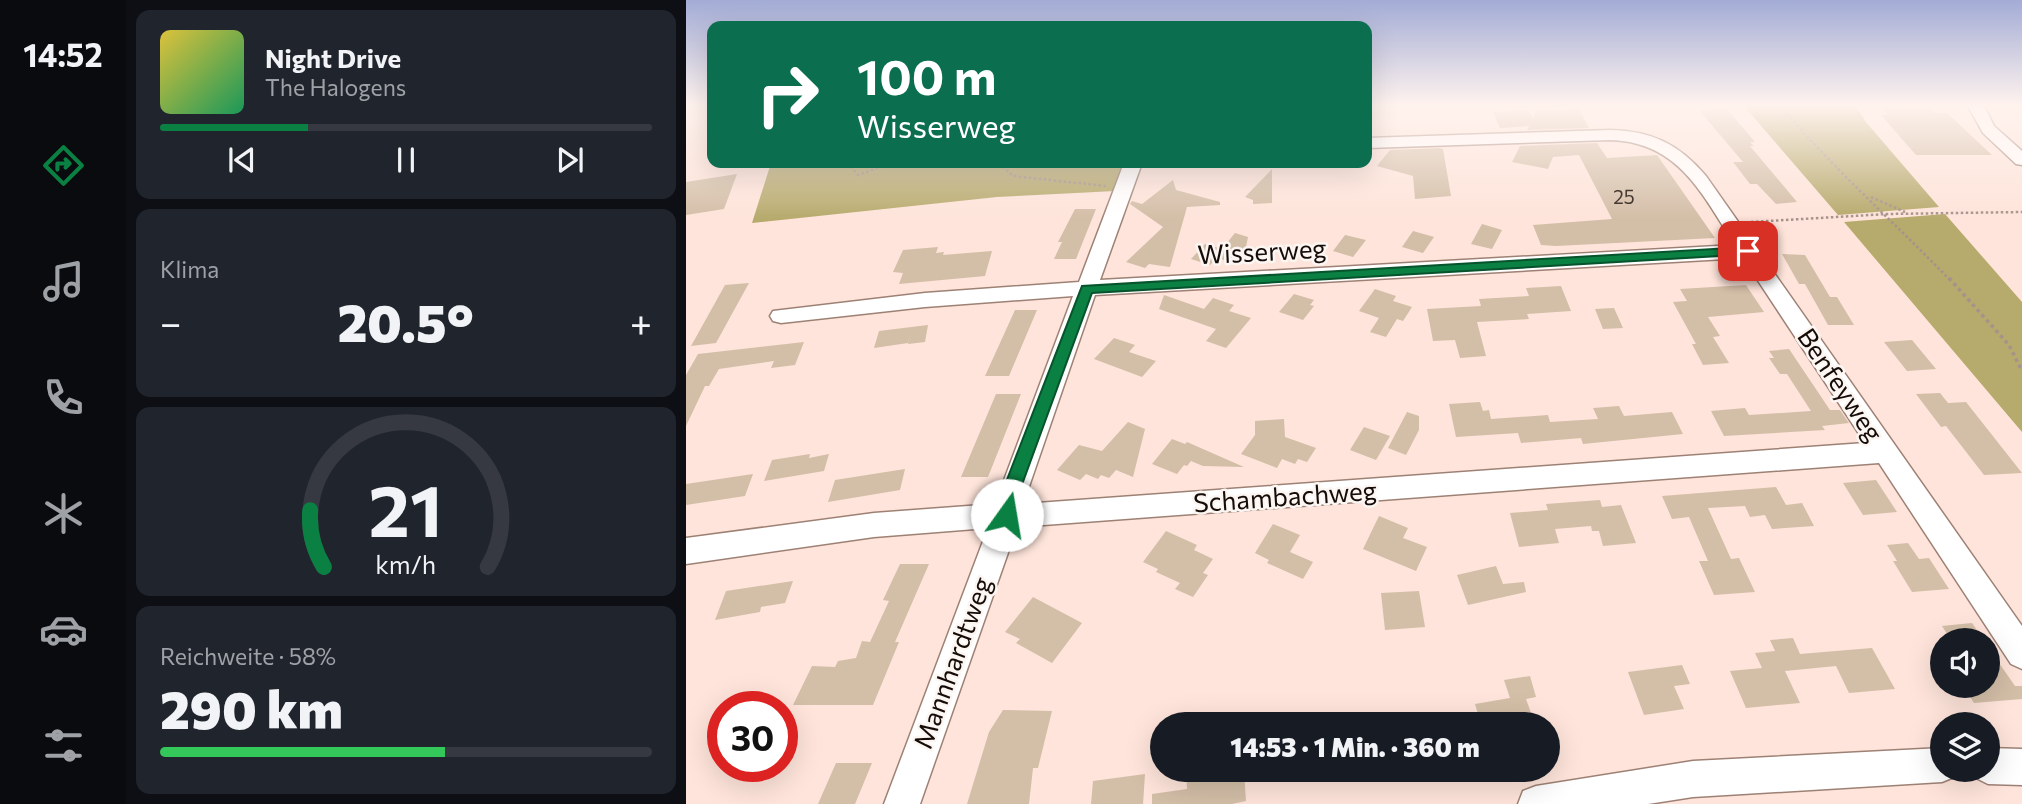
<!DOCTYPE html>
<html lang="de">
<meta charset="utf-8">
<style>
body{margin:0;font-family:Commissioner,sans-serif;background:#20242c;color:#f1f3f6;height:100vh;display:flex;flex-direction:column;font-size:26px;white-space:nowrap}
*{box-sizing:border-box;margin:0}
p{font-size:23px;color:#9ea1a6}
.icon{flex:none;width:38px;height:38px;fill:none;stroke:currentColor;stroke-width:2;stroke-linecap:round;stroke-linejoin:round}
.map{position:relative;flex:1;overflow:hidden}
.drawer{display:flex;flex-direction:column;gap:10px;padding:10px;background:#0d0f14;width:560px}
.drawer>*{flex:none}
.top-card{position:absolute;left:21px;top:21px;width:665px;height:147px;border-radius:14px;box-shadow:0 7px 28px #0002;background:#0b6e4f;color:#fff;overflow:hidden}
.tools{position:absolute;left:1244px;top:628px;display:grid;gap:14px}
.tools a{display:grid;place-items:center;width:70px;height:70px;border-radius:50%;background:#171b24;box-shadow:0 7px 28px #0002;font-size:35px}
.speed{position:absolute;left:21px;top:691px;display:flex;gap:14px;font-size:35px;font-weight:700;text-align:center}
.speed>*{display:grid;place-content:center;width:91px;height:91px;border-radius:50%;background:#171b24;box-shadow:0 7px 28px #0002;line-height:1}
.speed .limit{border:10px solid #d22;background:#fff;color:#111}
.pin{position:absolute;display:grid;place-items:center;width:60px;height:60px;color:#fff;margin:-30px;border-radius:14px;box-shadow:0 4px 10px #0006}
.me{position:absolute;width:77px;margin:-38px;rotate:13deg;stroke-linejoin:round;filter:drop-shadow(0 0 5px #0008)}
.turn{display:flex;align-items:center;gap:24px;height:147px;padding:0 35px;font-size:32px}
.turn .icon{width:91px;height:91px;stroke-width:2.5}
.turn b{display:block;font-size:49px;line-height:60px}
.big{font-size:52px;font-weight:800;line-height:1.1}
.drawer .card{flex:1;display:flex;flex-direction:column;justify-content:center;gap:10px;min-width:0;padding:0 24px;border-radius:14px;background:#20242c}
.drawer .dial{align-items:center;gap:0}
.dial svg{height:182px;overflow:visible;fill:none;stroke:#363941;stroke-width:7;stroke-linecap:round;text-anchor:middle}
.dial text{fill:#f1f3f6;stroke:none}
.song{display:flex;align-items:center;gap:21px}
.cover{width:84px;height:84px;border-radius:10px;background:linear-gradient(135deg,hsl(50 70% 55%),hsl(150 70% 35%))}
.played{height:7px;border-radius:4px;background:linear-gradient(90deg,#0b8043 30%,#363941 30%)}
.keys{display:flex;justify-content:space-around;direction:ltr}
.heat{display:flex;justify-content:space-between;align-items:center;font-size:38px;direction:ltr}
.charge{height:10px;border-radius:5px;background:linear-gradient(90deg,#34c759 58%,#363941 0)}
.trip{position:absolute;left:464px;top:712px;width:410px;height:70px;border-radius:35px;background:#171b24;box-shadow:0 7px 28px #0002;font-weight:800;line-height:70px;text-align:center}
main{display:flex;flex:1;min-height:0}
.tab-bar{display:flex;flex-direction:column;width:126px;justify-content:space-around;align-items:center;background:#090b0e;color:#9ea1a6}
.tab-bar .icon{width:49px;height:49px}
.tab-bar .selected{color:#0b8043}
.tab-bar b{font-size:32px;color:#f1f3f6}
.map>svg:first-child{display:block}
</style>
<main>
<nav class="tab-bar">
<b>14:52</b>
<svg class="icon selected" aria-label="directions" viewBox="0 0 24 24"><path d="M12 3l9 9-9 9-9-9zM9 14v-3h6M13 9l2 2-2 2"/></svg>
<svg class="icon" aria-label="music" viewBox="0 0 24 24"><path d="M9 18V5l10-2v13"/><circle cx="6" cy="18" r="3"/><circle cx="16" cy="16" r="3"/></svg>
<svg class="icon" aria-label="phone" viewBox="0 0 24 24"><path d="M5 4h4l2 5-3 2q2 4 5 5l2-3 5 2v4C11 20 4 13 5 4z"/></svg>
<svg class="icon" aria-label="climate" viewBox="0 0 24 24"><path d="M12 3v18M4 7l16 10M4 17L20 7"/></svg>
<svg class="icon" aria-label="car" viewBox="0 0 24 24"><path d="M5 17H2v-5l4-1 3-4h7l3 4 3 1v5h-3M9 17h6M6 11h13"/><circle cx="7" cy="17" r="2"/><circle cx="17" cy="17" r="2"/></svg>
<svg class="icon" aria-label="filters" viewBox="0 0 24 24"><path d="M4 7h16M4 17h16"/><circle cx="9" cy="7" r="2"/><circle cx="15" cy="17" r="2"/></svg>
</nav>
<section class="drawer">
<div class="card">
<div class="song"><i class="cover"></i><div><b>Night Drive</b><p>The Halogens</p></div></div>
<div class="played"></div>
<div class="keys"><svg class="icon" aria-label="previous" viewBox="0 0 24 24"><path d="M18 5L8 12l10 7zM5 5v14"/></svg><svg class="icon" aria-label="pause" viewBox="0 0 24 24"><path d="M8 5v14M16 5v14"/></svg><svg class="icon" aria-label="next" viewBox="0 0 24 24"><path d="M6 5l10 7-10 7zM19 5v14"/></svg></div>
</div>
<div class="card"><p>Klima</p>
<div class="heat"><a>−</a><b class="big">20.5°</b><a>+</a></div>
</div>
<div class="card dial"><svg viewBox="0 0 100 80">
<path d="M14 69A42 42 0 1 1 86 69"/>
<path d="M14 69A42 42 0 0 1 8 44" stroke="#0b8043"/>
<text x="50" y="56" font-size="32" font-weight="700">21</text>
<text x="50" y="72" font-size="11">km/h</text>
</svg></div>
<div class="card"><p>Reichweite · 58%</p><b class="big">290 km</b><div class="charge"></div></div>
</section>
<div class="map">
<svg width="1336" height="804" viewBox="0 0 1336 804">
<rect width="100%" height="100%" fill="#fee4da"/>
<!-- forest -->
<path fill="#b7aa6d" d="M1058,106H1170L1179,121L1253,207L1152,215Z
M85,163H447L429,191L311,197L66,223Z
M1259,214L1336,302V432L1158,222Z"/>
<!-- building -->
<path fill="#d3bea7" d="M1040,108L1069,142H1064L1068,146H1064L1111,202L1090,204L1071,184H1064L1047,162H1057L1013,110Z
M1196,108L1244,109L1248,113H1261L1306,155H1230L1195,115H1201Z
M893,109L903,128L841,130L843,126L814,128L807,112L843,110L847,119L850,111Z
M911,143L921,158L971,155L1029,238L870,246L855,245L847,225L926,219L893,155L867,157L862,169L826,162L834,146Z
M754,148L757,149L765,196L729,199L727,176L691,166L704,150Z
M586,169V203L567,204V200L559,197Z
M51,174L38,209L0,215V182Z
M487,180L490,190L534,202V205L501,207L484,267L463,264L459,268L440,262L477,227L444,204L446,201L456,204Z
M389,209H410L390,259H368L376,242H372Z
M796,224L816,230L806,249L785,244Z
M727,231L748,237L737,253L716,247Z
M549,233L562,237L559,252L549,263L531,258L524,265L505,259L519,244L536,249Z
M659,235L680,240L667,257L647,251Z
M252,247L250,253L258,252L257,255L306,251L299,276L213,284L217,273L207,272L217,250Z
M1096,254L1119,255L1144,297H1151L1168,325H1142L1119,284H1113Z
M63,283L30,343L5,346L39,285Z
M1060,285L1078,312L1022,317L1034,336L1027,337L1043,363L1017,365L1006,344H1010L987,302L1001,301L994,289Z
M875,286L885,311L841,314L843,319L791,322L800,356L774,358L769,340L747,341L741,309L795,306L793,299L843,296L840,288Z
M689,289L710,296L707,301L726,307L717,321L711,319L700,337L684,332L693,318L673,311Z
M608,294L628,300L624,305L628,306L617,320L593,312Z
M478,295L518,309L527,298L548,305L543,311L565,318L540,348L520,341L530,329L473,309Z
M928,308L937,328L917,329L909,309Z
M329,310H351L323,376H299Z
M242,325L239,342L222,344L224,334L222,343L188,348L193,331Z
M428,338L449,345L443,352L470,361L456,377L408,359Z
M1226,340L1250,369L1221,371L1198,342Z
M118,342L109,365L85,368L88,361L33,369L23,386H19L0,426V375L12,354Z
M1103,349L1144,410H1154L1163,423L1136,426L1139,430L1038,436L1025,411L1059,408L1063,415L1125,411L1101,374H1094L1083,358H1088L1083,351Z
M1254,393L1262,403L1280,402L1336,473L1298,475L1260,426L1255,427L1230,394Z
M310,394H335L302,477H275Z
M794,402L797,411L803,410L805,419L862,415L864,422L912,419L907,408L933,406L938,416L986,412L997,434L897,444L895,438L835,443L832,433L770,437L763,404Z
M721,412L733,416V430L720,455L702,448Z
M598,419L599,437L630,448L621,462L612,459L609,464L596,459L591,468L555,454L569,435V421Z
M442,422L459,429L447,477L430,470L423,478L415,475L412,479L400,474L394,480L371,470L393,445L416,451Z
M678,427L704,436L690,460L664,450Z
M486,439L499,444L501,442L558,467L517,466L505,461L501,466L498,465L491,474L466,464Z
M124,454L123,458L143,454L138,471L78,481L86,460Z
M219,469L214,490L142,502L149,480Z
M67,474L59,496L0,505V484Z
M1190,480L1211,512L1177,515L1157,483Z
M1090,487L1100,505L1116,503L1128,526L1086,529L1079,515L1064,517L1059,506L1022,508L1045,559L1053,558L1069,592L1028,595L1013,561H1022L1003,517L986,519L976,496Z
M914,500L916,507L935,505L950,543L917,546L913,531H906L905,526L869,529L873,543L833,547L824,513L862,510L860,504Z
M693,516L722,528L717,538L741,547L730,571L677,549Z
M587,524L614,535L604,552L627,562L617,579L581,563L583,560L569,553Z
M480,531L511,545L508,550L527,559L517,573L522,575L507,597L489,589L494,583L470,572L472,569L457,562Z
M1222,543L1233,559L1243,558L1263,589L1226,592L1207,561H1211L1201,545Z
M214,564H243L209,642H213L187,705H107L126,666L149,667L152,661L170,658L176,641L184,642L203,601L197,600Z
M810,566L817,584L838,582L840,592L782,605L771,575Z
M107,581L99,603L75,607L74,612L29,620L40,591Z
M733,591L739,627L699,630L695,593Z
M347,597L396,623L366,663L330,643L334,639L319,632Z
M1286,623L1298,640H1265L1256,626Z
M1107,638L1114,654L1186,648L1209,689L1163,693L1150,666L1099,671L1114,703L1060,708L1044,671L1076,668L1069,653L1089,651L1084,640Z
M1302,647L1329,686H1336V699L1288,703L1277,686H1302Z
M996,665L1004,684L988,686L998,709L958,715L942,672Z
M844,676L850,697L840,699L849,724H795L789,704L824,698L818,680Z
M317,710L366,711L352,768H347L343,804H281L303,732Z
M150,763H186L169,804H132Z
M500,770H558L560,801L546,804H466V794L501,789Z
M459,774L457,804H405L407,781Z"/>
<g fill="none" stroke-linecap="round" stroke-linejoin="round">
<defs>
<path id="minor" d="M1282,106H1298L1308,126L1336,151V165L1330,164L1297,133Z
M924,130C966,131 993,144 1020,176L1336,626V669L1325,664L1193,463L331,527L234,804H198L302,528L188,537L0,564V538L188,513L309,504L387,296L239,307L95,323L87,321L84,316L87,311L239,293L393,282L438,163H456L414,280L1049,245C1016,194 993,142 924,140L681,148V138ZM1057,258L1179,443L337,504L409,295Z
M1256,748V770H1271L1268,777L1256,782L1007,797L962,804H832L837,791L850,786L1007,761Z
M1302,748L1336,749V785L1302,784L1290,778L1286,770H1302Z"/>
</defs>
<!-- minor casing -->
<use href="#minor" stroke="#9e8175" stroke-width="3"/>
<!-- path-far1 -->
<path stroke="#a6928a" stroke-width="2.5" stroke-dasharray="2.5 2.5" stroke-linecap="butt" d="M1095,106C1146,168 1208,222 1264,280
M161,163L172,175L206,163
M313,163L327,176L420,186
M1185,197L1219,212
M1065,222L1201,214L1336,212"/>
<!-- path -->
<path stroke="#a6928a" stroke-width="3.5" stroke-dasharray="3.5 3.5" stroke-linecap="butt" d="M1263,278L1323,345L1336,371"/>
<!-- minor -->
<use href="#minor" fill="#fff" fill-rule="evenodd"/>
</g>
<!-- sky -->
<linearGradient id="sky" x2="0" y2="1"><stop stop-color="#a3acd6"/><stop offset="0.48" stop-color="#fff3ee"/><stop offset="1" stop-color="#fff3ee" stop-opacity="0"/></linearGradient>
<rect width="1336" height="219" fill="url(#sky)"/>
<!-- route -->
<path fill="#0b8043" stroke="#07532c" stroke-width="2" d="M1062,247L1067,248V254L406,293L334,490L327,520L321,523L315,520L312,515L317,490L396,286Z"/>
<g text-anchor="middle" stroke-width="5" stroke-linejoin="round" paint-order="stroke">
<!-- far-number labels -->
<g font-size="19" fill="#44382f">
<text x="938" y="204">25</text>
</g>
<!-- street labels -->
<g font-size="26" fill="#150b07" stroke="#fcf6f3">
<text transform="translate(576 252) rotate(-3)" y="9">Wisserweg</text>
<text transform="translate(1154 385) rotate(56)" y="9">Benfeyweg</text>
<text transform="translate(599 497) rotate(-4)" y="9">Schambachweg</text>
<text transform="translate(267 663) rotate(-70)" y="9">Mannhardtweg</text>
</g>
</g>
</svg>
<div class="tools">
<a><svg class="icon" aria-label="sound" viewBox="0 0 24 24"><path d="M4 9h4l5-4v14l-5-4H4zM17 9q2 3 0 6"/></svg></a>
<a><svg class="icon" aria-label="layers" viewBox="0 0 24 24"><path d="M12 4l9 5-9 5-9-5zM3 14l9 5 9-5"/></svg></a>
</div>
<div class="speed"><div class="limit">30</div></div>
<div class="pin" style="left:1062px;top:251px;background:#d93025"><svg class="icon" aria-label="arrive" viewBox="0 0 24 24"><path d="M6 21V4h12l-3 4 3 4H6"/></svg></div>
<svg class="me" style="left:321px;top:515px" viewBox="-20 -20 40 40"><circle r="19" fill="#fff"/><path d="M0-13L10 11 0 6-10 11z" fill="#0b8043"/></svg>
<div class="trip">14:53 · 1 Min. · 360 m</div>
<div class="top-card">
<div class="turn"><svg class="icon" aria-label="right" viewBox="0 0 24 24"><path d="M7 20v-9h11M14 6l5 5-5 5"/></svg><div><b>100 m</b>Wisserweg</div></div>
</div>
</div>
</main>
